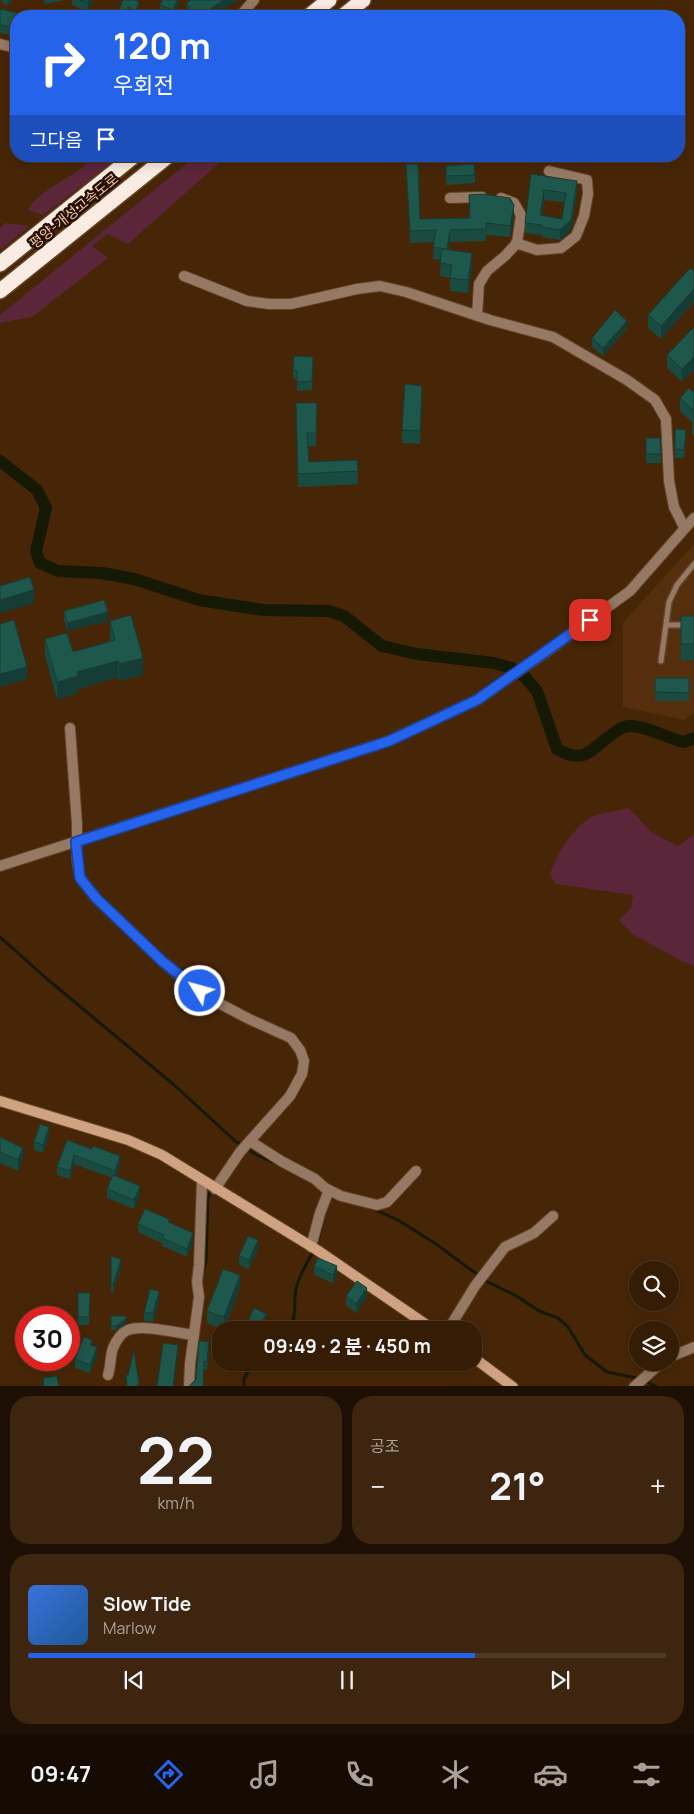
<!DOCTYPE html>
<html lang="ko">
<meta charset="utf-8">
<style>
body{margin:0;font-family:Manrope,"Noto Sans KR",sans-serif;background:#3d250f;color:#f1f3f6;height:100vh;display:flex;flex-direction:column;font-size:19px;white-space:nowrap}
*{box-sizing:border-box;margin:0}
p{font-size:16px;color:#aaa19a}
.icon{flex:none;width:28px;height:28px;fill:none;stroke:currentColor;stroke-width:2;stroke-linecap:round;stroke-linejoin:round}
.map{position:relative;height:1386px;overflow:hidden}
.panel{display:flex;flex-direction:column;gap:10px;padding:10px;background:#1d0f03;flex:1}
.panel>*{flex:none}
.banner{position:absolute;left:10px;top:10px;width:675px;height:152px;border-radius:20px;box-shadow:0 2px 12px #0003,0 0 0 1px #4f3a27;background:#2563eb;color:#fff;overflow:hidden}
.controls{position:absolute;left:629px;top:1261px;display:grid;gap:10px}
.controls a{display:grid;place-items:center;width:50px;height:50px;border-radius:50%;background:#351c05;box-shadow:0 2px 12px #0003,0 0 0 1px #4f3a27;font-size:25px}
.speed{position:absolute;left:15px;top:1306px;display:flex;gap:10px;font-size:25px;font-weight:700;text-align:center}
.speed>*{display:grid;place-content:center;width:65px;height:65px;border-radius:50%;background:#351c05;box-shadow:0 2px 12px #0003,0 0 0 1px #4f3a27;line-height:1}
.speed .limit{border:8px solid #d22;background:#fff;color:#111}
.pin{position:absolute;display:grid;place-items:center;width:42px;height:42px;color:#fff;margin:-21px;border-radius:10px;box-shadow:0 2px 8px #0006}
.me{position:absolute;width:55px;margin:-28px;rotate:307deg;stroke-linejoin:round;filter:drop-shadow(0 0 4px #0008)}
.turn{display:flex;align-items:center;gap:18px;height:105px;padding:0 20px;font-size:22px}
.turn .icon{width:65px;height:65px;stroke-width:2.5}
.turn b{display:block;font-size:35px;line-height:42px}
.then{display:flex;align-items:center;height:48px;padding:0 20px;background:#0003;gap:10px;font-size:19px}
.big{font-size:38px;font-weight:700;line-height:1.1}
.panel .tile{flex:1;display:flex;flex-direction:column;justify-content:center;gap:8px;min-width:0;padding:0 18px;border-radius:20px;background:#3d250f}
.panel .dial{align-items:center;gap:0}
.dial b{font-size:65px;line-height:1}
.song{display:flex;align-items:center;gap:15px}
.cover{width:60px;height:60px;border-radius:8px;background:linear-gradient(135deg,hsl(220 70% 55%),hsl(210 70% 35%))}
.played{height:5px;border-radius:2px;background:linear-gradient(90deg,#2563eb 70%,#4f3a27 70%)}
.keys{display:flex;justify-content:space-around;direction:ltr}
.heat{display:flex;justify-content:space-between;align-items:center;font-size:28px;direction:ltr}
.panel .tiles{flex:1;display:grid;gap:10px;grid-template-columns:1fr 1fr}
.tile:last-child{grid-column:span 2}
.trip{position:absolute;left:212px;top:1321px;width:270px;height:50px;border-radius:20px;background:#351c05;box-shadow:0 2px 12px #0003,0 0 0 1px #4f3a27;font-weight:700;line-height:50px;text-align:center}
.menu{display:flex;height:80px;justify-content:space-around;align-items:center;background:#150b02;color:#aaa19a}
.menu .icon{width:35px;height:35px}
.menu .on{color:#2563eb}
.menu b{font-size:22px;color:#f1f3f6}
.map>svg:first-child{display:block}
</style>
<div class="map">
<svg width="694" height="1387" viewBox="0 0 694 1387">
<rect width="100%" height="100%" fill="#472607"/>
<!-- built -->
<path fill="#542e0d" d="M694,544V713L684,720L623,707V623Z"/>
<!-- green -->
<path fill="#5b253a" d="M93,156H121L43,215L28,210C38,192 62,182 79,170C84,167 89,161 93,156Z
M196,156H227L128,244L107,234L92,246L108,258L32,317L0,323V315Z
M5,223L30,226L0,250V228Z
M629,808L651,832L678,846L694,834V966L682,961L632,934L619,920L631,908L633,895L556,884L550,875C555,855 575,824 594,816C605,812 618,811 629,808Z"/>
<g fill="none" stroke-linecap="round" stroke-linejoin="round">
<!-- stream -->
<path stroke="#151903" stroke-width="3" d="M0,937L46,978L173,1084L234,1140L255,1154L279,1165
M371,1208L398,1220L436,1244L486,1281L515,1295L539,1311L558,1318L568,1327L585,1355L607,1372L641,1379L657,1387
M203,1272L206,1261L208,1197L212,1189
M285,1330C300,1318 292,1306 296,1290C299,1271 311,1260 317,1243C319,1238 320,1233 321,1228
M244,1387V1379L253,1362"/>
<!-- canal -->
<path stroke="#151903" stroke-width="12" d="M0,461L37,490L46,508L36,551L40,563L58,571L102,573L134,579L199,600L263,610L329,611L344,616L382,646L417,654L494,663L512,668L525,677L537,691L557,749C586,766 591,748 614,733C616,731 621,728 624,727C640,722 668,739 684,742L694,738"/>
<defs>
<path id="service" d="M666,625H694
M661,661L669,602L677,585L694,564"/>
<path id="minor" d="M240,16L254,0
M0,44L16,48
M450,198L482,197
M516,243L537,250L561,248L576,236L584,216L588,194L587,180L549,171
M184,276L247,301L269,304H291L357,289L380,286L406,292L490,320L553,337L627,380L655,400L666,419L669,481L674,507L684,527
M477,316L479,284L487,271L505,256L517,243L521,215L514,203L501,198
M70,728L77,824V859L80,878L96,898L163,962L188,983L211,999L249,1019L291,1038L300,1050L304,1061L302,1074L290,1096L240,1152L215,1189
M250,1141L281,1161L315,1179L325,1188L341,1196L377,1205L387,1202L416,1171
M311,1247L320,1213L329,1190
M448,1330L475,1286L505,1247L534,1233L553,1216
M670,1357L694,1347
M108,1375C111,1366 110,1356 113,1348C116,1341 121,1333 128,1330C143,1324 177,1333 194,1335
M189,1387L190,1364L199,1297L197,1282L199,1265L202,1181
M634,1387L662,1362"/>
<path id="tertiary" d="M0,866L389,741L477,700L549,650L630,591L694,518"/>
<path id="secondary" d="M0,1101L128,1140L162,1155L317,1250L434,1330
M474,1358L513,1387"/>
<path id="motorway" d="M309,16L329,0
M343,16L363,0
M0,264L134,156
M0,291L168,156"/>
</defs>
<!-- service casing -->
<use href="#service" stroke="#654325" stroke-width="8"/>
<!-- minor casing -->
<use href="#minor" stroke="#654325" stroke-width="12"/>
<!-- tertiary casing -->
<use href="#tertiary" stroke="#654325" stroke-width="12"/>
<!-- secondary casing -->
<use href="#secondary" stroke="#654325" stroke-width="12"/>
<!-- motorway casing -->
<use href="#motorway" stroke="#654325" stroke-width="18"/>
<!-- service -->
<use href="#service" stroke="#957964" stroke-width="5"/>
<!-- minor -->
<use href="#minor" stroke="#957964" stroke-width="10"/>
<!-- tertiary -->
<use href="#tertiary" stroke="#957964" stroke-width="10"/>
<!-- secondary -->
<use href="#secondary" stroke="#cfa281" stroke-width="10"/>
<!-- motorway -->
<use href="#motorway" stroke="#faece2" stroke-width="15"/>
</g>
<!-- wall -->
<path fill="#1a4b41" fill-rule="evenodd" d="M0,0H12L7,6Z
M44,0H65L45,4Z
M72,0H93L88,12L72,5Z
M123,0L139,11L137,16H115L118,12Z
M179,0V3L174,16H166L160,14V5Z
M191,0H238L212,16H189L186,12V3Z
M0,9L18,16H16V31L15,36L0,33Z
M522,156H537L535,164L522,162Z
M562,156H586V160Z
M406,164L420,219L469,218V195L514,216L510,237L486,235V241L450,242L448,250L472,266L468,293L450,291V278L440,276L441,260L433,259L434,242L410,243Z
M474,164L475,183L446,185V166Z
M531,174L577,191L571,230L560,240L542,237V235L525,233V223ZM544,200L564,202L562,219L542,216Z
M694,271L661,339L648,328V315Z
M694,327L682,382L667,368V355Z
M627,329L603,356L592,347V338Z
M313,366L312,390L297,391V379H293V370Z
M694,393V436L692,434V422L680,411V398Z
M422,398L420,444L402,443V430Z
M296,403H317L316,446H308L309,462L357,460L358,484L298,487Z
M675,429L686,438L684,458H675Z
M646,438L661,454V463H646Z
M64,611L108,621L67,631L64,619Z
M681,616H694V660L681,661Z
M110,621L143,675L119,681L118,677L78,689V693L57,699L45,656V639L73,652L111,641L110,638Z
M655,678H689V701H655Z
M49,1136L43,1153L34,1150V1142Z
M0,1137L23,1158L18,1171L0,1163Z
M67,1140L120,1165L116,1176L140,1194L134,1209L107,1198V1189L112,1178L74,1164L70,1179L57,1175V1167Z
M169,1223L193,1242L187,1257L162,1246V1243L138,1232V1224Z
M258,1249L249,1269L239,1265V1256Z
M111,1256L121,1267L113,1293H111Z
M314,1266L337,1275L333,1283L314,1275Z
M240,1288L224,1330L207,1323V1311Z
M78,1293H90L89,1325H78Z
M346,1296L367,1297L356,1313L346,1305Z
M159,1300L153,1322L144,1321V1313Z
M111,1316H126V1324L116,1330H111Z
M92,1346L97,1356L90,1373L75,1368V1359Z
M209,1350L207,1370H204L203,1387H190L196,1379Z"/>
<!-- shaded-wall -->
<path fill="#153d35" d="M7,0H12L7,6Z
M89,0H93L88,12V3Z
M177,0H179V3L174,16H173V10Z
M224,0H238L212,16H199Z
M139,2V11L137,16H136V11Z
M128,7V16H125Z
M577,181V191L571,230L560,240V230Z
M544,190V200L540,225V215Z
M514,205V216L510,237V226Z
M450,230V242L447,261V249Z
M472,253V266L468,293V280Z
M694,289V302L661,339V326Z
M627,321V329L603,356V348Z
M694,357V370L682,382V369Z
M422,386V398L420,444V431Z
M34,590V603L0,613V600Z
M108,612V621L67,631V623Z
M143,658V675L119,681V664Z
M118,661V677L78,689V693L57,699V682L77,672Z
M27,667V679L0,687V674Z
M49,1127V1136L43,1153V1145Z
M23,1148V1158L18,1171V1160Z
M74,1155V1164L70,1179V1171Z
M120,1156V1165L115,1180V1171Z
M140,1186V1194L134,1209V1200Z
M193,1233V1242L187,1257V1249Z
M258,1240V1249L249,1269V1260Z
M121,1259V1267L113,1293V1285Z
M337,1266V1275L333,1283V1275Z
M240,1275V1288L224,1330V1317Z
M367,1288V1297L356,1313V1304Z
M159,1291V1300L153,1322V1313Z
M266,1314V1322L262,1330H258Z
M126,1319V1324L116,1330V1326Z
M178,1345V1353L174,1387H173Z
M97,1347V1356L90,1373V1365Z"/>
<!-- building -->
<path fill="#1e574c" stroke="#153d35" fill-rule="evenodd" d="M80,0H89L88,3Z
M123,0H135L139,2L136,11L128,7L125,16H115L116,11L118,12Z
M162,0H177L173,10L160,5Z
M191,0H224L199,16H195L186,3Z
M0,9L18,13L17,16H16L15,28L0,25Z
M406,164H418L420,219L470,218L469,195L482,194L510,198L514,205L510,226L486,223V229L450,230L447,249L433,247L436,230L410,231Z
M474,164L475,175L446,176V166Z
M531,174L577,181L571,220L560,230L542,227V225L525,223ZM544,190L566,193L562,219L540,215Z
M442,249L472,253L468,280L450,278L452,265L440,263Z
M690,268L694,271V289L661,326L648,315Z
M615,310L627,321L603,348L592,338Z
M694,327V357L682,369L667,355Z
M294,356L313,357L312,381L297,382V371L293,370Z
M405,384L422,386L420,431L402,430Z
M689,388L694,393V411L680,398Z
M296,403H317L316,433H307L309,462L357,460L358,471L298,474Z
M675,429L686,430L684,450L675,449Z
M646,438H660L661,454H646Z
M30,577L34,590L0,600V586Z
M104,600L108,612L67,623L64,611Z
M131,615L143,658L119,664L118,661L77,672L78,676L57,682L45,639L67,633L73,652L115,640L110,621Z
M681,616H694V644H681Z
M14,620L27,667L0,674V624Z
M655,678H689V693L655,692Z
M40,1124L49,1127L43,1145L34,1142Z
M0,1137L23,1148L18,1160L0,1152Z
M67,1140L92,1149L93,1146L120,1156L115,1171L74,1155L70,1171L57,1167Z
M113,1175L140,1186L134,1200L107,1189Z
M145,1209L169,1219L168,1222L193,1233L187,1249L162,1238L164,1235L138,1224Z
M248,1236L258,1240L249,1260L239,1256Z
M111,1256L121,1259L113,1285L111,1284Z
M318,1258L337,1266L333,1275L314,1266Z
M223,1269L240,1275L224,1317L207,1311Z
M357,1281L367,1288L356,1304L346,1296Z
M150,1289L159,1291L153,1313H144Z
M78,1293H90L89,1317H78Z
M254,1308L266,1314L258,1330H244Z
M111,1316H126V1319L116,1326H111Z
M84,1337L92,1340L90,1345L97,1347L90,1365L75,1359Z
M199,1341L209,1342L207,1362L204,1361L203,1387H190V1385L196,1379Z
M163,1343L178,1345L173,1387H157Z
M134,1351L139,1384L137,1385V1387H127L126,1375H128Z
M57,1376L59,1387H44L43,1378Z"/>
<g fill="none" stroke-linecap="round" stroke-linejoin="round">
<defs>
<path id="route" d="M200,991L163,962L96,898L80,878L76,842L389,741L477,700L590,620"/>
</defs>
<!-- route casing -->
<use href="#route" stroke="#184099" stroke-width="12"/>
<!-- route -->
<use href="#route" stroke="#2563eb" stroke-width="9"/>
</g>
<g text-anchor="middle" stroke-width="5" stroke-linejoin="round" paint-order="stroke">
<!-- street labels -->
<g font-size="14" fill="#edc9af" stroke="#290f00">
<text transform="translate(74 211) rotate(-39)" y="5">평양-개성고속도로</text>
</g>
</g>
</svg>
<div class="controls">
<a><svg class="icon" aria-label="search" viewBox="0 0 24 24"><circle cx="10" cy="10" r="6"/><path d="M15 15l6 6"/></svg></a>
<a><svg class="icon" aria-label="layers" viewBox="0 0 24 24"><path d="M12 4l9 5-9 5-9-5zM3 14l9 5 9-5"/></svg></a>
</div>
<div class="speed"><div class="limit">30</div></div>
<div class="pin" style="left:590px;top:620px;background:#d93025"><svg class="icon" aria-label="arrive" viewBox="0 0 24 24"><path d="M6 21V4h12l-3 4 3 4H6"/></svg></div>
<svg class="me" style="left:200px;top:991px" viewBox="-20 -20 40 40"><circle r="17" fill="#2563eb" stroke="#fff" stroke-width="3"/><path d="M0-11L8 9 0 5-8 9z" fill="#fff"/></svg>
<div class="trip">09:49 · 2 분 · 450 m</div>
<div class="banner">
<div class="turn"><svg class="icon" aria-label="right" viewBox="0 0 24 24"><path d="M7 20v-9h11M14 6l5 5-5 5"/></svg><div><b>120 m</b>우회전</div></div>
<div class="then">그다음<svg class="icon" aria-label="arrive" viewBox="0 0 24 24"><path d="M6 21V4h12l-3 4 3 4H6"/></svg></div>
</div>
</div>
<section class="panel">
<div class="tiles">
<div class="tile dial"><b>22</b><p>km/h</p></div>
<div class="tile"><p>공조</p>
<div class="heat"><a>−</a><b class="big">21°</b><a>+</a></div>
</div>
<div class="tile">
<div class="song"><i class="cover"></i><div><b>Slow Tide</b><p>Marlow</p></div></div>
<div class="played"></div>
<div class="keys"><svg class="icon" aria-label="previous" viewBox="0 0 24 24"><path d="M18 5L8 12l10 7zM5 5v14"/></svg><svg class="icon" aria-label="pause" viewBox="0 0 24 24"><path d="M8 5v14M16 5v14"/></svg><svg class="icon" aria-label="next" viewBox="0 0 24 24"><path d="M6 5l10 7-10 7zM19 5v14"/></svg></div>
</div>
</div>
</section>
<nav class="menu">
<b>09:47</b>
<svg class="icon on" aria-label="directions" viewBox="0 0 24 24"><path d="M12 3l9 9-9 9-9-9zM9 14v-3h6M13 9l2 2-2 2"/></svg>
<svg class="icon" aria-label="music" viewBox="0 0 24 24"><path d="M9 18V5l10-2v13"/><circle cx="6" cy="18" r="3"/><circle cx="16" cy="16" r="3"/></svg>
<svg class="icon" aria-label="phone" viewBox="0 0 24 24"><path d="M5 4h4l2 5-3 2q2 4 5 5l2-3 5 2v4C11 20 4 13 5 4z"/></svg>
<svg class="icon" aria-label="climate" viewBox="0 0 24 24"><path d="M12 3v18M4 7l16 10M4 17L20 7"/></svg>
<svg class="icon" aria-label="car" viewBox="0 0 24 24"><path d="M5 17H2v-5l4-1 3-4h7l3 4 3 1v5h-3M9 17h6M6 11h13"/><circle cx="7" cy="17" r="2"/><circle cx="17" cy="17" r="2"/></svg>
<svg class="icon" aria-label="filters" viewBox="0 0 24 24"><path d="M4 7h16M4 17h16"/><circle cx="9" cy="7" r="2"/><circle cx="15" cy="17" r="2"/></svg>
</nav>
